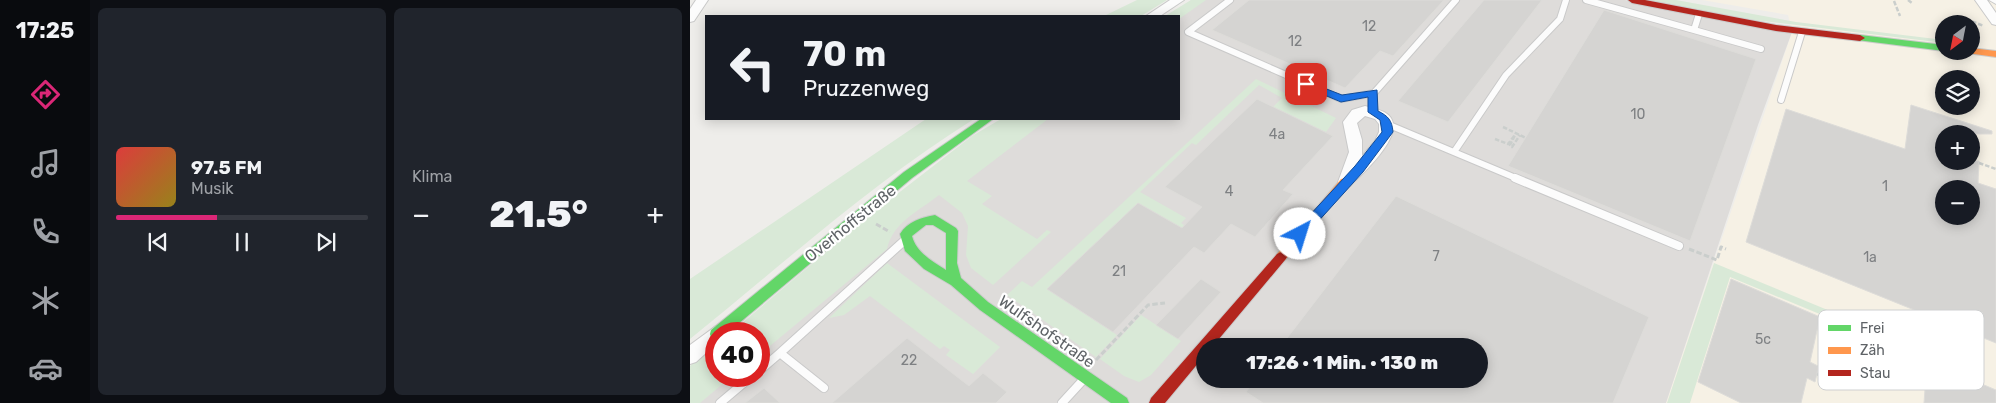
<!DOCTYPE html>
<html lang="de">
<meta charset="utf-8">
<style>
body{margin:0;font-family:Rubik,sans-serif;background:#20242c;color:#f1f3f6;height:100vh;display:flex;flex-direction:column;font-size:19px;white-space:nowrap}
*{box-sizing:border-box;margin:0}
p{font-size:16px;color:#9ea1a6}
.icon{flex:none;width:28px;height:28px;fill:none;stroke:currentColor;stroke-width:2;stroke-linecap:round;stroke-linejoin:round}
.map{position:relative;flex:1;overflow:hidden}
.drawer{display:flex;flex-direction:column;gap:8px;padding:8px;background:#0d0f14;width:600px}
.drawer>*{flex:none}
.hud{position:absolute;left:15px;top:15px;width:475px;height:105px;border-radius:0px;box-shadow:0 2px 12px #0003;background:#171b24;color:#f1f3f6;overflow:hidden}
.needle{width:32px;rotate:212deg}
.fabs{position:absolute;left:1245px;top:15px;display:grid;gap:10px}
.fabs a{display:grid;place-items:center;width:45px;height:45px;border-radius:50%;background:#171b24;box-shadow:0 2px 12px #0003;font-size:25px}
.speed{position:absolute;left:15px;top:322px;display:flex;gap:10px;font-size:25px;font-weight:700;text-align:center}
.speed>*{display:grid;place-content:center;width:65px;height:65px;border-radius:50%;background:#171b24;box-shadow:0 2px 12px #0003;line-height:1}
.speed .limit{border:8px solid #d22;background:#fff;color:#111}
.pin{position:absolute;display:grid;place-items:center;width:42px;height:42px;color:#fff;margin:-21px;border-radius:10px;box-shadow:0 2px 8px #0006}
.me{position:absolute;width:55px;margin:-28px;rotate:40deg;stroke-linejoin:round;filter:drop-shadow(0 0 4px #0008)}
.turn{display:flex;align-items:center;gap:18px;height:105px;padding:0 15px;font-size:22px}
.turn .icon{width:65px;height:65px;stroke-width:2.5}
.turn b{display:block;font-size:35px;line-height:42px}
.big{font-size:38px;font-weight:800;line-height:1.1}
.drawer .tile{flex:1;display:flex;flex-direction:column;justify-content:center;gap:8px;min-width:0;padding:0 18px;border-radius:8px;background:#20242c}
.song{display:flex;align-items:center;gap:15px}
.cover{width:60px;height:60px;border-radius:8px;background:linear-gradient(135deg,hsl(0 70% 55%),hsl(50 70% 35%))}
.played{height:5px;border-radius:2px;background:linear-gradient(90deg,#db2777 40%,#363941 40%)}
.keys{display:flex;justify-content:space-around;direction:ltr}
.heat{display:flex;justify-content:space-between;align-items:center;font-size:28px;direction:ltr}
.drawer .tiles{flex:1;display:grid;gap:8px;grid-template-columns:repeat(2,1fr)}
.trip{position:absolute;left:506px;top:338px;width:292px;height:50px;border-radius:25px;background:#171b24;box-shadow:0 2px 12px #0003;font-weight:800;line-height:50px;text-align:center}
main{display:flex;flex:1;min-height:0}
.tab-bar{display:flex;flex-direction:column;width:90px;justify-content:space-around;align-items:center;background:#090b0e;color:#9ea1a6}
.tab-bar .icon{width:35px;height:35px}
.tab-bar .active{color:#db2777}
.tab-bar b{font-size:22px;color:#f1f3f6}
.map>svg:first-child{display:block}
</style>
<main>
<nav class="tab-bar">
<b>17:25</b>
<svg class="icon active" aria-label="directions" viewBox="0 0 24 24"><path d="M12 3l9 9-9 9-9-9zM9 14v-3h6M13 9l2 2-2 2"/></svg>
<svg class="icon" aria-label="music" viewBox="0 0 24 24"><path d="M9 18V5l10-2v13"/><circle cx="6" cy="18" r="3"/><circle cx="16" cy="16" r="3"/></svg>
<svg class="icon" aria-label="phone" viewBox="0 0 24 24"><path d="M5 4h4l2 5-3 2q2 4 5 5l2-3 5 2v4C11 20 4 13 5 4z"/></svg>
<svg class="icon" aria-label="climate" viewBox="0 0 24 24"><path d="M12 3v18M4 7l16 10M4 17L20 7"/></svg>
<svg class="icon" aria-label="car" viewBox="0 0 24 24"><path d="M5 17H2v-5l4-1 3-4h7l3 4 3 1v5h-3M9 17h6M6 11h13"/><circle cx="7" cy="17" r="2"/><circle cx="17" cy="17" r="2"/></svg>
</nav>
<section class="drawer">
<div class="tiles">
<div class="tile">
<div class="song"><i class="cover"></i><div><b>97.5 FM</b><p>Musik</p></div></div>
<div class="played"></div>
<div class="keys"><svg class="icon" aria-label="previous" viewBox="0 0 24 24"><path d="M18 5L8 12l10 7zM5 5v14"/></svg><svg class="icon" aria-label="pause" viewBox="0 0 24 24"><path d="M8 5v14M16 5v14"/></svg><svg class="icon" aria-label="next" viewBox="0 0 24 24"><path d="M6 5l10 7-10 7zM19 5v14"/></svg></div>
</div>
<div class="tile"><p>Klima</p>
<div class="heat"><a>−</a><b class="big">21.5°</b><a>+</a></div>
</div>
</div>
</section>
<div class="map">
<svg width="1306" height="403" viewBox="0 0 1306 403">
<rect width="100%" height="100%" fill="#eeedea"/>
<!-- commercial -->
<path fill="#f6f1e5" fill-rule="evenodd" d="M1012,0H1306V403H976L1102,32L1098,15ZM1254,24H1281V51H1254ZM1254,79H1281V106H1254ZM1254,134H1281V161H1254ZM1254,189H1281V216H1254Z"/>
<!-- industrial -->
<path fill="#dedcda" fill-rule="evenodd" d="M501,0H935L1102,32L1068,125L976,403H0V396L26,376H69V336L329,119H489V16ZM515,346H790V379H515Z"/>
<!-- green -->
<path fill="#d9e9d7" d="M447,0H477L451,16H414Z
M501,0H516L489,19V16H475Z
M958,0H986L1106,22L1254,40V43L1065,20Z
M566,79L646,118L636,132L583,107L592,98L569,85L506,145L502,143L450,192L496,218L491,223L494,225L492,228L448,203L357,289L427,335L406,357L317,295L332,281L342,287Z
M236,119H284C183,182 93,264 0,339V279Z
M311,119H358L277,181L302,196L292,204L347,239L357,230L361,232L303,285L281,268L276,255L278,226L272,213L249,195C228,212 203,222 197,249L69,355V334H39L175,219L282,136Z
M197,263L310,347L283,374L256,355L260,350L254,346L250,349L180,296L154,315L139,318Z
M1024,263L1203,337L1202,344L1040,277L1000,403H977Z
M451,315L491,341L461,375L449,382L434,376L410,359Z
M26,344V376H42L10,403H0V366Z"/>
<!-- building -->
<path fill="#d5d4d2" stroke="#dddcd9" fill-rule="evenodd" d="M559,0H754L703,56L690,51L655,88L522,30Z
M794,0H852L758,122L708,101Z
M914,10L1066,59L1000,241L818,166Z
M567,99L643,136L593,190L603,194L565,237L541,224L514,253L504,247L423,332L357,289L448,203L492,228L512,207L475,187Z
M1221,105L1302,131V134H1254V161H1289L1288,183L1306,189V343L1056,242L1096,109L1215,149ZM1254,189H1281V216H1254Z
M706,196L959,317L923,403H573L556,392L566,379H790V346H591Z
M511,279L531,292L488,339L466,325Z
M1041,279L1130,317L1120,362L1128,366L1127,374L1125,382L1117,378L1111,403H1051L1008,382Z
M217,338L279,386L293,373L317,392L306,403H142Z
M1237,361L1306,390V403H1234Z
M74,388L90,403H55Z"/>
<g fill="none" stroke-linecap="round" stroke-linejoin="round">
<defs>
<path id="lane-far1" d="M540,0L498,32L651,99L684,93L766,0
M896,0L1004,30L1009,14
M1004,30L1071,49
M1091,100L1112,32
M683,112L684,93
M697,124L828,179
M764,152L816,75L870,19L876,0"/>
<path id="lane" d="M825,178L989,246
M69,371L90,353
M134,388L90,353L215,240
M30,403L62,376
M372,403L394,379"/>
<path id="street" d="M6,0H18L4,21L0,22V9Z
M480,0H494L470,16H456Z
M1285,0H1297L1306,13V25L1302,24Z
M1299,0H1306V4Z
M675,106C681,108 688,109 694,112C724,128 673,173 660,186H650L648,182L659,152L653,122L662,110ZM675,116L685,119L689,124V132L685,141L672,156V140L667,123Z
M26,326L32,329L35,334H26V344L6,362L0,364V345Z"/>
<path id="fast" d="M1170,35L1254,45V51L1167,40L1165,38Z
M291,119H303L222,178L36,334H26V340L21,338L20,334L21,330L214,172Z
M245,215L266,228L268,231L267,263L271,278L298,302L437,398L439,403H421L290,310L261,285L234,269L215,251L210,234C217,222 232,217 245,215ZM236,225H243L256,233V270C242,261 226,252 222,236Z"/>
<path id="slow" d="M1281,48L1306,51V57L1277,53L1275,51H1281Z
M655,178L659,179L661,182L659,185L595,260L591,262L587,260L585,257L587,254L651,179Z"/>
<path id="jam" d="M938,0H955L1086,25L1170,35L1175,38L1170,41L1086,31L942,3Z
M591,252L595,254L597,257L595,260L523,346H515V355L475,403H459L461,398L587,254Z"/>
</defs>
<!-- lane-far1 casing -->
<use href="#lane-far1" stroke="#c9c9c9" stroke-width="8"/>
<!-- lane casing -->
<use href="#lane" stroke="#c9c9c9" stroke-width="10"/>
<!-- street casing -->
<use href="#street" stroke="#c9c9c9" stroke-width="2"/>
<!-- fast casing -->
<use href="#fast" stroke="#cbcbcb" stroke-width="2"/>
<!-- slow casing -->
<use href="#slow" stroke="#cbcbcb" stroke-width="2"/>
<!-- jam casing -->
<use href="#jam" stroke="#cbcbcb" stroke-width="2"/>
<!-- path-far1 -->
<path stroke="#cacecc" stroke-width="2.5" stroke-dasharray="4.5 2" stroke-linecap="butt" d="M1218,0L1222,3
M1204,1L1210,16
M1276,19L1294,26
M813,127L836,138
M805,139L818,144L825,135L820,145L822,147L830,135
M1289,163L1306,169"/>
<!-- path -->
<path stroke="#cacecc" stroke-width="3" stroke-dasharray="5.5 2.5" stroke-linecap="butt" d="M186,224L200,232
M999,249L1027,260L1031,247L1036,249
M406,360L458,305L475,303
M1127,374L1149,384"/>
<!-- lane-far1 -->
<use href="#lane-far1" stroke="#fcfcfc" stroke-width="6"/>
<!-- lane -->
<use href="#lane" stroke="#fcfcfc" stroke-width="8"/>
<!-- street -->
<use href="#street" fill="#fcfcfc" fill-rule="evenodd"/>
<!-- fast -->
<use href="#fast" fill="#63d668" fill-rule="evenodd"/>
<!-- slow -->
<use href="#slow" fill="#ff974d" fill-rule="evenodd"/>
<!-- jam -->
<use href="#jam" fill="#b3261e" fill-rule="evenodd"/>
</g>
<!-- route -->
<path fill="#1a73e8" stroke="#114b97" d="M616,81L652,95L687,90L688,111C698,116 702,120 703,132L673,172L614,237H606V230L665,166L692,132L690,120L678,112V97L651,102L613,86L611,84Z"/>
<g text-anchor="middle" stroke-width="4.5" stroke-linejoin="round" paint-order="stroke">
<!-- number labels -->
<g font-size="14" fill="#7e8083">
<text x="679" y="31">12</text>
<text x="605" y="46">12</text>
<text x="948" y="119">10</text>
<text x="587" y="139">4a</text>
<text x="1195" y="191">1</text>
<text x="539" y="196">4</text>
<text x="746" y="261">7</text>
<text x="1180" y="262">1a</text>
<text x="429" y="276">21</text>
<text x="1073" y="344">5c</text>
<text x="219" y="365">22</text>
</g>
<!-- street labels -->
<g font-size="16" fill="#5f6367" stroke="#fff">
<text transform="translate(160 223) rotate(-39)" y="6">Overhoffstraße</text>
<text transform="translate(357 331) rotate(35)" y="6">Wulfshofstraße</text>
</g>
</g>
<!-- legend -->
<rect x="1128" y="310" width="166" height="80" rx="8" fill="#fff" stroke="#cfd0d1" stroke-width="1"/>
<rect x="1138" y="325" width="23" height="6" fill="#63d668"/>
<rect x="1138" y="347" width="23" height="7" fill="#ff974d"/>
<rect x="1138" y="370" width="23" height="6" fill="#b3261e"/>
<g font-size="14" fill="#5f6367">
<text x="1170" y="333">Frei</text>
<text x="1170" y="355">Zäh</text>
<text x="1170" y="378">Stau</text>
</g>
</svg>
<div class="fabs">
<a><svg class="needle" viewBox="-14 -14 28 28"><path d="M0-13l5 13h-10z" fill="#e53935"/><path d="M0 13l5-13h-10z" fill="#9ea1a6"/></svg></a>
<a><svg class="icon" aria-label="layers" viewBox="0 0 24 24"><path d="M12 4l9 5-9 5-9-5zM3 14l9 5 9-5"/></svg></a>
<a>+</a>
<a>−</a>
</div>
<div class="speed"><div class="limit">40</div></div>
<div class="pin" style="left:616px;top:84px;background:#d93025"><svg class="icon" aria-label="arrive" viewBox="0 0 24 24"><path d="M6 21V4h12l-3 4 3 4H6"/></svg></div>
<svg class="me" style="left:610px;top:234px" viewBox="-20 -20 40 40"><circle r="19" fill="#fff"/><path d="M0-13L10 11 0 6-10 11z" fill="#1a73e8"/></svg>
<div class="trip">17:26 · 1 Min. · 130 m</div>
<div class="hud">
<div class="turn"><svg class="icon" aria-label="left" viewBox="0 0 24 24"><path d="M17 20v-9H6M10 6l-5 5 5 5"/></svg><div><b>70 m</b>Pruzzenweg</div></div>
</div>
</div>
</main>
